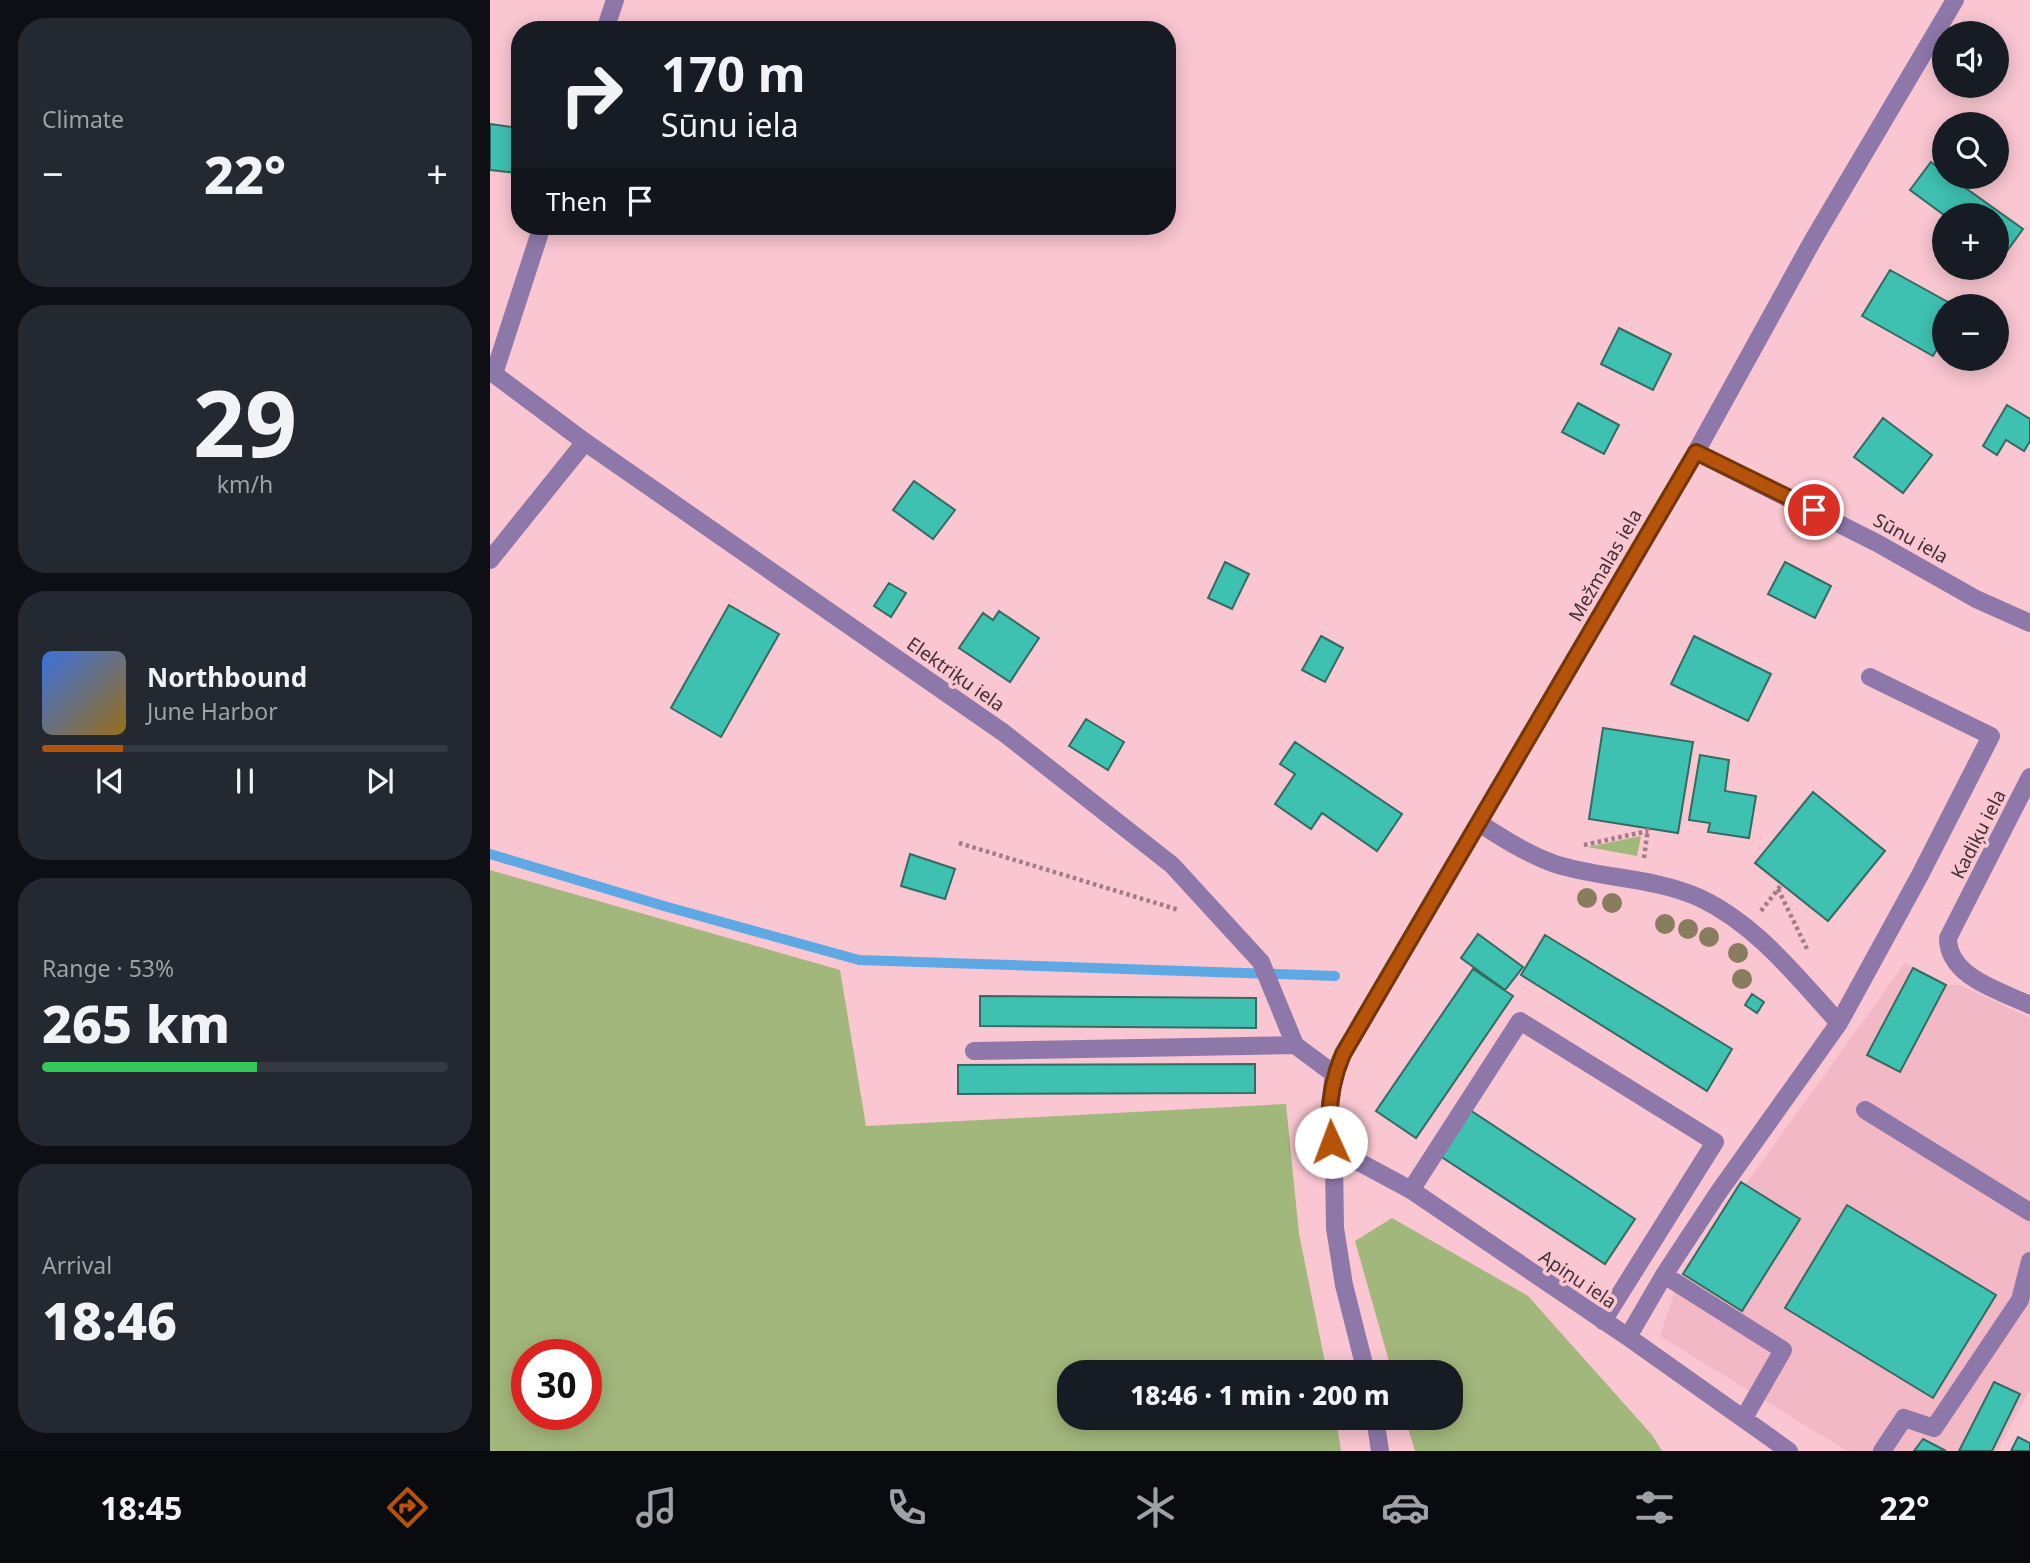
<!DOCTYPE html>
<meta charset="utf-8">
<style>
body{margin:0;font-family:"Noto Sans",sans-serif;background:#242831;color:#f1f3f6;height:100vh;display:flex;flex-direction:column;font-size:26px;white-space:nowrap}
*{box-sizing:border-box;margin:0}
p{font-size:23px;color:#9ea1a6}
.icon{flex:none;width:38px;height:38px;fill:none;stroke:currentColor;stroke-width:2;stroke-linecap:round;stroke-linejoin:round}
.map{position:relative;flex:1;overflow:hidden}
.drawer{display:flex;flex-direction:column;gap:18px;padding:18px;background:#0d0f14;width:490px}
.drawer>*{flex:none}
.guide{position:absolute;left:21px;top:21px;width:665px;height:214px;border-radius:28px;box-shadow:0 4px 18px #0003;background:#171b24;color:#f1f3f6;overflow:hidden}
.controls{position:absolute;left:1442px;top:21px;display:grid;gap:14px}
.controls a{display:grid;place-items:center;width:77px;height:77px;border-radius:50%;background:#171b24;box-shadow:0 4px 18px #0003;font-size:35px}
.speed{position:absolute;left:21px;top:1339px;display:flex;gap:14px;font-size:35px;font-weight:700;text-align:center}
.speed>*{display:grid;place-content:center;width:91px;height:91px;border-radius:50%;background:#171b24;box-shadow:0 4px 18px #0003;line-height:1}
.speed .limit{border:10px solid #d22;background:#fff;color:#111}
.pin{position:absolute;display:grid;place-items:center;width:60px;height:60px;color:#fff;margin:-30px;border:4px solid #fff;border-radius:50%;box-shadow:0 2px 7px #0007}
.me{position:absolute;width:77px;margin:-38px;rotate:358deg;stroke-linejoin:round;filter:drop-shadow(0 0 5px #0008)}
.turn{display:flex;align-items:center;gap:24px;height:147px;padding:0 35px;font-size:32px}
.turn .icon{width:91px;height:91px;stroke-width:2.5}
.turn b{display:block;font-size:49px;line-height:60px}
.then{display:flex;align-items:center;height:66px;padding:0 35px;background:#0003;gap:14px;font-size:26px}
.big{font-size:52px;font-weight:800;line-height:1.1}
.drawer .card{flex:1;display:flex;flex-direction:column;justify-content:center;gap:10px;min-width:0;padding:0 24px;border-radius:28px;background:#242831}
.drawer .dial{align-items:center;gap:0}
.dial b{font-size:91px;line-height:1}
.song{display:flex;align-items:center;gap:21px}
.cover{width:84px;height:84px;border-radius:10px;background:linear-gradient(135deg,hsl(220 70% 55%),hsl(40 70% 35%))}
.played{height:7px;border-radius:4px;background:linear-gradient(90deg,#b45309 20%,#363941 20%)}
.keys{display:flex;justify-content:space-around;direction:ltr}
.heat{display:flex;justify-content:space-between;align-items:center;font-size:38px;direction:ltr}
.charge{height:10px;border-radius:5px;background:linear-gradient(90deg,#34c759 53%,#363941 0)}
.trip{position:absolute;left:567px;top:1360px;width:406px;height:70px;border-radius:28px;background:#171b24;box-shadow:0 4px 18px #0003;font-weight:800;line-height:70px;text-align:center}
.dock{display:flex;height:112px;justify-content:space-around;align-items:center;background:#090b0e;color:#9ea1a6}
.dock .icon{width:49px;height:49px}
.dock .selected{color:#b45309}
.dock b{font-size:32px;color:#f1f3f6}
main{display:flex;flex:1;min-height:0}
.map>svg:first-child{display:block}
</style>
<main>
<section class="drawer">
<div class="card"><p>Climate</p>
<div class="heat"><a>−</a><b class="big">22°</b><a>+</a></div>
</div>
<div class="card dial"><b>29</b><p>km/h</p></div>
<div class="card">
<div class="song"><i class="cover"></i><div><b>Northbound</b><p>June Harbor</p></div></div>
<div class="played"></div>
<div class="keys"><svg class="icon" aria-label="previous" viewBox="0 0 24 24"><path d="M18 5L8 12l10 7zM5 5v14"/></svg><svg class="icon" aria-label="pause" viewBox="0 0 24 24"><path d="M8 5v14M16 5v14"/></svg><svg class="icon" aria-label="next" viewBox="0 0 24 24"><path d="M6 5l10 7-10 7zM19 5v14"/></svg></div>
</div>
<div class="card"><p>Range · 53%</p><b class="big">265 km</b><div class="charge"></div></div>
<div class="card"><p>Arrival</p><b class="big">18:46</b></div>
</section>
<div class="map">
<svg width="1540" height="1451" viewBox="0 0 1540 1451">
<rect width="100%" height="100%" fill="#f9c6d1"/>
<!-- built -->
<path fill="#f3b8c5" d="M1415,963L1454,985H1470L1540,1018V1389L1507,1451H1357L1170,1336L1191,1274Z"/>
<!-- green -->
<path fill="#a2b77c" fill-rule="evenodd" d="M1151,836L1147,856L1098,847Z
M0,870L350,970L376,1126L796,1104L809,1234L837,1372H579V1418H846L851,1451H0ZM37,1354H96V1414H37Z
M902,1218L1038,1296L1162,1435L1172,1451H925L915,1418H961V1372H902L865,1241Z"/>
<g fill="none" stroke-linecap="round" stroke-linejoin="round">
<!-- stream -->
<path stroke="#5ea9e3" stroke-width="10" d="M0,854L174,906L369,960L845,976"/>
</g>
<!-- building -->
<path fill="#3ec1b1" stroke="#346b63" stroke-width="2" d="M0,124L30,128L26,173L0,170Z
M1441,162L1454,172V177H1460L1533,229L1512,258L1507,254V215H1454L1420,190Z
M1400,270L1465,306H1454V337L1443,356L1372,316Z
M1129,328L1181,354L1163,390L1111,364Z
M1088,403L1129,425L1114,454L1072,432Z
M1517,405L1540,419V441L1534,451L1516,440L1507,455L1493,446Z
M1393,418L1442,455L1413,493L1364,457Z
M424,481L465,510L443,539L403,510Z
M735,562L759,574L742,609L718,598Z
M1295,562L1341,586L1325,618L1278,594Z
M399,583L416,593L401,617L384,606Z
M239,605L289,634L231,737L181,708Z
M509,611L549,638L520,682L469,648L493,613L503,620Z
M831,636L853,648L835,682L812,670Z
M1204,636L1281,674L1258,721L1181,684Z
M596,719L634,742L618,770L579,746Z
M1113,728L1203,742L1188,833L1099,819Z
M805,742L912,814L887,851L832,813L821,829L785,804L805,774L790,764Z
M1210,755L1239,760L1235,791L1266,796L1259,838L1218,832L1220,823L1199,820Z
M1323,792L1395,851L1338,921L1265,863Z
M420,854L465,869L455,899L411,886Z
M988,934L1033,967L1015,990L971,958Z
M1055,935L1242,1049L1217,1091L1031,975Z
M1423,968L1456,985L1410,1072L1377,1055Z
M983,969L1023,996L926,1138L886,1111Z
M1262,994L1274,1002L1267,1013L1255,1005Z
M490,996L766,998V1028L490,1026Z
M765,1064V1093L468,1094V1065Z
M980,1110L1145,1219L1115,1264L950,1156Z
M1251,1182L1310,1219L1252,1311L1193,1274Z
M1357,1205L1506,1295L1443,1398L1295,1308Z
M1504,1382L1530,1394L1502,1451H1469Z
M1528,1437L1540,1443V1451H1521Z
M1433,1439L1456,1451H1424Z"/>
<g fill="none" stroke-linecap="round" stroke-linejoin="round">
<!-- path -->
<path stroke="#a07c84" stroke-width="4.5" stroke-dasharray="3.5 3.5" stroke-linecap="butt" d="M469,843L689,910
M1094,845L1158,831
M1154,858L1158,828
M1288,889L1318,951
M1271,911L1292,884"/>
<!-- minor -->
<path stroke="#8e78aa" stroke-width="18" d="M115,30L125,0
M0,371L95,442L514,733L682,865L771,962L805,1045L844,1074
M4,374L52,226
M1206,452L1387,543L1486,599L1540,623
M0,560L95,442
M1540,777L1458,938C1458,977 1510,991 1540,1005
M989,823C1014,839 1037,854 1065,864C1112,879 1164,877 1210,898C1267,925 1308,978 1349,1023
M484,1051L805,1045
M1375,1110L1540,1212
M844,1162H869L921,1190L1138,1337L1299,1451
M921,1190L1030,1021L1225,1142L1113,1321
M1174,1275L1293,1350L1254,1418
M1138,1337L1174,1275L1228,1193L1349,1023L1430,875L1501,736L1380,677
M876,1372L854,1285L845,1228L844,1162L838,1121L844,1074L853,1054L1206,452L1323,240L1465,0
M885,1418L890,1451
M1392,1451L1414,1418L1444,1428L1530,1300L1540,1261"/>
</g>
<!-- trees -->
<g fill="#8a7c5e">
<circle cx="1097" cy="898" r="10"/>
<circle cx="1122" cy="903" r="10"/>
<circle cx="1175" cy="924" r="10"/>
<circle cx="1198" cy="929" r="10"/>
<circle cx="1219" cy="937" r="10"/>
<circle cx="1248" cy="953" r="10"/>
<circle cx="1252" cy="979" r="10"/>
</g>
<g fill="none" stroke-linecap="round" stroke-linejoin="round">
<defs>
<path id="route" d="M841,1142C837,1111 841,1082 853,1054L1206,452L1324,510"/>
</defs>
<!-- route casing -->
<use href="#route" stroke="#753606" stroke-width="18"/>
<!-- route -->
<use href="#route" stroke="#b45309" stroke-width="12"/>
</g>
<g text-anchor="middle" stroke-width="7" stroke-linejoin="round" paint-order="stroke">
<!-- street labels -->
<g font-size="19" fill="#433034" stroke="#f9c6d1">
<text transform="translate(1421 538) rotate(29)" y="7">Sūnu iela</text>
<text transform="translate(1115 565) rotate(-60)" y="7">Mežmalas iela</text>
<text transform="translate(466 674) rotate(35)" y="7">Elektriķu iela</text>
<text transform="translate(1488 834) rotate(-63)" y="7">Kadiķu iela</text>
<text transform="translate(1088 1279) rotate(34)" y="7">Apiņu iela</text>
</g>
</g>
</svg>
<div class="controls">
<a><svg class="icon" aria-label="sound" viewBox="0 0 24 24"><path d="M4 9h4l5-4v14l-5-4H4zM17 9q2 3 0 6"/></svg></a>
<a><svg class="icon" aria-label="search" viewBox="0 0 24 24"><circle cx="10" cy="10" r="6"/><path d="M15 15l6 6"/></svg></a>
<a>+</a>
<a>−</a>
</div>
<div class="speed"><div class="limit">30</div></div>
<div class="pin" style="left:1324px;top:510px;background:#d93025"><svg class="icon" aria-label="arrive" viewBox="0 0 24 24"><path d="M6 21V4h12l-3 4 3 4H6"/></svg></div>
<svg class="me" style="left:841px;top:1142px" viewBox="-20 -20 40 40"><circle r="19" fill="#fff"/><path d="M0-13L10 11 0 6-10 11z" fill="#b45309"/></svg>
<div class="trip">18:46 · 1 min · 200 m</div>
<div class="guide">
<div class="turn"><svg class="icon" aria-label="right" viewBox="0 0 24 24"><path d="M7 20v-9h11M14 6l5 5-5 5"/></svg><div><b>170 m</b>Sūnu iela</div></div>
<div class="then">Then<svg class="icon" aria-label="arrive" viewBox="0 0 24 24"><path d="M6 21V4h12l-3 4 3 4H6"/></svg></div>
</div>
</div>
</main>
<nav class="dock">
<b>18:45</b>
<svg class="icon selected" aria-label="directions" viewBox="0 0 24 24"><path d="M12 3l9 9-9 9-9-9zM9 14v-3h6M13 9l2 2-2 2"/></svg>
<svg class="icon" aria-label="music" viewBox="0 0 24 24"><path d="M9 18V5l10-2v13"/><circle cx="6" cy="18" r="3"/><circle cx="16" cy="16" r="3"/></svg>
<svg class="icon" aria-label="phone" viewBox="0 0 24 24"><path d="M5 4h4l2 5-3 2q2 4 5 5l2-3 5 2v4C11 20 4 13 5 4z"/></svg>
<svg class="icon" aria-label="climate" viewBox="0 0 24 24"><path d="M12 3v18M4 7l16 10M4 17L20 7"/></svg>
<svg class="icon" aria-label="car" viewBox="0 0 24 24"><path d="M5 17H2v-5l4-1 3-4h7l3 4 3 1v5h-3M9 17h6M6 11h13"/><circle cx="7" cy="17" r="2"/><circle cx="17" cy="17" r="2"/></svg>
<svg class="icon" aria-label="filters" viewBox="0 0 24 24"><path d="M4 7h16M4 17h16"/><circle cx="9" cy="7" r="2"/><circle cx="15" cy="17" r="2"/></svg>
<b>22°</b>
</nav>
